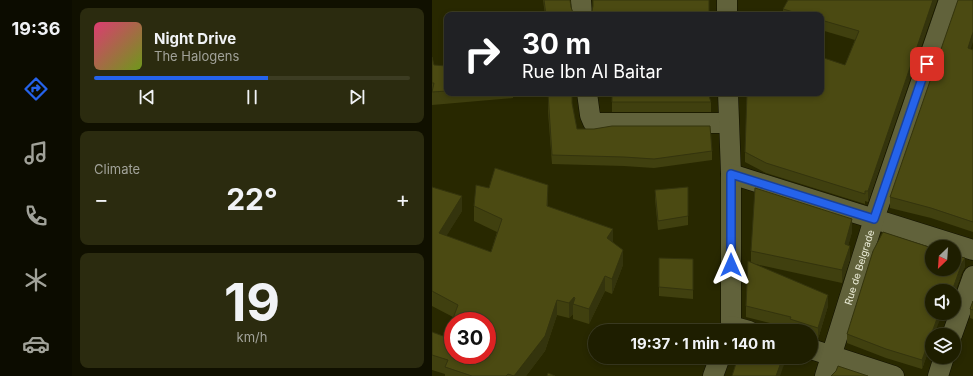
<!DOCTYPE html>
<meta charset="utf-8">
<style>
body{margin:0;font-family:Inter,sans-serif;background:#2b2b0f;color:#f1f3f6;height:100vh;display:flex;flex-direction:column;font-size:15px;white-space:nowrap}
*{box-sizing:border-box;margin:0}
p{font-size:13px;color:#a1a299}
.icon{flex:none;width:22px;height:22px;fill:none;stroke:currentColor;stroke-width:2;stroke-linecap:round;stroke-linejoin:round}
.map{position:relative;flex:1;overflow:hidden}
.panel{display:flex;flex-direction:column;gap:8px;padding:8px;background:#101000;width:360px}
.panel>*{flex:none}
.guide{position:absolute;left:12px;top:12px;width:380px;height:84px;border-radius:8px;box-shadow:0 2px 6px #0003,0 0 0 1px #3c3c22;background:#202124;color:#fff;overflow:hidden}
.needle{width:26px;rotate:205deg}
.fabs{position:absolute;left:493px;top:240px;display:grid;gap:8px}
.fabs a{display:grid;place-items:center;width:36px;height:36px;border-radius:50%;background:#1e1e00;box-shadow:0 2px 6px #0003,0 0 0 1px #3c3c22;font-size:20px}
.speed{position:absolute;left:12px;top:312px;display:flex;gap:8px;font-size:20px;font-weight:700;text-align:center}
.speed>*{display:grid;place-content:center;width:52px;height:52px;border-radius:50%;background:#1e1e00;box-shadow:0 2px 6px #0003,0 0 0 1px #3c3c22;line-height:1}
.speed .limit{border:6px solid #d22;background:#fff;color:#111}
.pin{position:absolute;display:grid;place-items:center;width:34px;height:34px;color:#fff;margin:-17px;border-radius:8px;box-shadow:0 2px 6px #0006}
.me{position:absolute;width:44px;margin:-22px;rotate:0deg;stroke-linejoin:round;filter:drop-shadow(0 0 3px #0008)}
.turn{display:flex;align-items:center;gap:14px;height:84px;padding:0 12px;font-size:18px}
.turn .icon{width:52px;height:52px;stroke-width:2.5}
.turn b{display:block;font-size:28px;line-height:34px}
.big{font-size:30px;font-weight:700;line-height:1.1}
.panel .widget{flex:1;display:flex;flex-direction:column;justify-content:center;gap:6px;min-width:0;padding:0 14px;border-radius:8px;background:#2b2b0f}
.panel .dial{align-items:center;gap:0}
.dial b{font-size:52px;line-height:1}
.song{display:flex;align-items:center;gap:12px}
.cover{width:48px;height:48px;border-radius:6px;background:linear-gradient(135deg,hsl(340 70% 55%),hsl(80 70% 35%))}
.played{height:4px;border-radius:2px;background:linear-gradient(90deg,#2563eb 55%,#3c3c22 55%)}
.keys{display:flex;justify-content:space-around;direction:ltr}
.heat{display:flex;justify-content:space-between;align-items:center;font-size:22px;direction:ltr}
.trip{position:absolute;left:156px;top:324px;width:230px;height:40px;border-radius:20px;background:#1e1e00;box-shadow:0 2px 6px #0003,0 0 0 1px #3c3c22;font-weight:700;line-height:40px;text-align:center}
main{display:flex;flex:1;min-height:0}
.tab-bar{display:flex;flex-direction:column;width:72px;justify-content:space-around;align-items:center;background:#0c0c00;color:#a1a299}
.tab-bar .icon{width:28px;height:28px}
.tab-bar .selected{color:#2563eb}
.tab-bar b{font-size:18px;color:#f1f3f6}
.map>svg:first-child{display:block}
</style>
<main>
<nav class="tab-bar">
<b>19:36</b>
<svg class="icon selected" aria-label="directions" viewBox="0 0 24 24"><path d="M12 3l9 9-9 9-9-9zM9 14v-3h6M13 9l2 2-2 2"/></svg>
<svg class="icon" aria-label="music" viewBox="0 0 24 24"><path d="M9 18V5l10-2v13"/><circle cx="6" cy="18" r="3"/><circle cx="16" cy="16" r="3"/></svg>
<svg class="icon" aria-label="phone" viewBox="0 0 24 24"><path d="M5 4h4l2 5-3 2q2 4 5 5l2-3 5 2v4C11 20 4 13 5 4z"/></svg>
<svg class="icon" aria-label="climate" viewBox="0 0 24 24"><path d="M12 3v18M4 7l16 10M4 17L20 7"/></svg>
<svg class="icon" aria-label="car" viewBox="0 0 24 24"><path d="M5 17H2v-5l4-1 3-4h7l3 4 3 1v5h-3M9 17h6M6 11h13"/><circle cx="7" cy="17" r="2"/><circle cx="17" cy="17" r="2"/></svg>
</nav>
<section class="panel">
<div class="widget">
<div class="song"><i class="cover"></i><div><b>Night Drive</b><p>The Halogens</p></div></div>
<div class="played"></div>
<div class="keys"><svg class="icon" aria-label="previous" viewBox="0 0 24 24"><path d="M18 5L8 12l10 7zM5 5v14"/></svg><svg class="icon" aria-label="pause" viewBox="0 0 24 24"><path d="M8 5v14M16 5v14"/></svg><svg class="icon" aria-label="next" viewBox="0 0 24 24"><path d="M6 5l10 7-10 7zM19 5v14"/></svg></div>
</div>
<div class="widget"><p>Climate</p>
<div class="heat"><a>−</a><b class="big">22°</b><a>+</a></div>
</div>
<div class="widget dial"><b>19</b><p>km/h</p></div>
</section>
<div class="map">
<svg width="541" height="376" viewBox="0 0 541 376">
<rect width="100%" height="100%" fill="#282800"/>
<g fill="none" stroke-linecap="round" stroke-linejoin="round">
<defs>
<g id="minor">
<path d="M149,0L150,15"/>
<path d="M295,15V0"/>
<path d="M155,93L158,115L161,122L168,123H296"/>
<path d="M296,93L299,174V326L297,331"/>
<path d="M299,174L541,250"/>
<path d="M299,326L317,331"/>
<path d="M520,335L541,276"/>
<path d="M379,349L462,376"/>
<path d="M281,376L288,357"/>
<path id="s1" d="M393,376L442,219L517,0"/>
<path d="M506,376L512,357"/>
</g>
</defs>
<!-- minor casing -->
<use href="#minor" stroke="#111000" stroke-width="21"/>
<!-- minor -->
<use href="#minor" stroke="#61623b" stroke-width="20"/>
</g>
<!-- wall -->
<path fill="#40400f" d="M111,0H138L139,7L141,13L144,15H113Z
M505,0L436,202L433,201V204L334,173L313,162V152L413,65L423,40L389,30V15H351V9Z
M539,49L541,50V232L499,218L458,208V197Z
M0,57L2,65L15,66V93H81V98L0,105Z
M116,93L140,104L145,129L280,151V160L222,168L192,166L120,164L116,112Z
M180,93L279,102V112H180Z
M0,187L30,211L14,236L59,252L65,232L42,221V206L116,200V206L181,242L191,265L180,294L173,291L157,324L141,319V314L137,318L125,315L113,351L94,376H13V374L0,370V332L14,337L21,317L0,306Z
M256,187V225L226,230L223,199V190Z
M420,232L416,246L418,259L410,283L323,264L396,306L386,339L379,337V331H360L358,330V328L314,317V306L319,262V251Z
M227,258L261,259V299L227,296Z
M533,267L530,272L522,295V291L500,313H512L510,318L509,317L500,335V341L490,369L454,358L415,343V334Z
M541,301V319L538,318V309Z"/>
<!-- shaded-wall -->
<path fill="#34340d" d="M501,0H505L436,202V191Z
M541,32V42L536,58V48Z
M116,185V200L115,221V206Z
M30,196V211L7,248V233Z
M420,219V232L413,257V244Z
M181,229V244L175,238Z
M418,246V259L410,283V270Z
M191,250V265L180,294V279Z
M533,258V267L530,272L522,295V291H520L530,263Z
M173,276V291L157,324V309Z
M396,295V306L386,339V328Z
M142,297V305L141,304V314L137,318V303Z
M125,300V315L113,351L94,376H82Z
M507,313H509V317L502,335H500V341L490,369V360Z
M351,357H353V362L348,376H344Z"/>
<!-- building -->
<path fill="#4b4a12" stroke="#34340d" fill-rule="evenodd" d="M112,0H138L139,7L141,13L144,15H114Z
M161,0H277V15H157L160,11L161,6Z
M356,0H501L436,191H433V194L334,163L313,152L315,93H389V57L413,65L427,31L389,20V15H372L351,9Z
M526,0H541V32L536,48L541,50V222L499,208L458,197Z
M0,57L2,65L15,66V91L0,92L2,83H0Z
M116,93H140V103L145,129H162L180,126H278L280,151L222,159L192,157L120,155Z
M180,93H276L279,102H180Z
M63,168L116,185L115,206L181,229L175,238L191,250L180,279L173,276L157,309L141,304L143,298L142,297L137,303L125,300L113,336L82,376L76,374L74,376H40L13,367L16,360L0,355V332L14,337L26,305L0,291V187L30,196L7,233L59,252L70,219L42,206L44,185L57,188ZM21,321H55V355H21Z
M256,187V216L226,221L223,190Z
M323,188L420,219L413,244L418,246L410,270L319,251Z
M451,232L500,248V269H522V255L533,258L530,263L520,291H500V313H507L490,360L454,349L415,334L441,251Z
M227,258L261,259V290L227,287Z
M316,261L396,295L386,328L358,319L359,317L314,306Z
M541,301V310L538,309Z
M306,357H351L344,376H300Z
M406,366L436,376H399L404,371Z
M116,373L123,376H115Z"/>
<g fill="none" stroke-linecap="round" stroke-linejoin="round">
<defs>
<path id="route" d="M299,265V174L442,219L495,64"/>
</defs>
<!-- route casing -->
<use href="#route" stroke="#184099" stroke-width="10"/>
<!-- route -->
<use href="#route" stroke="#2563eb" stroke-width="7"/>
</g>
<g text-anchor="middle" stroke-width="4" stroke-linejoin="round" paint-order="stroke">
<!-- street labels -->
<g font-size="10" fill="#eaebd6" stroke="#1e1e02">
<text dy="4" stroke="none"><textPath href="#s1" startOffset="114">Rue de Belgrade</textPath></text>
</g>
</g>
</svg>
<div class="fabs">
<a><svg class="needle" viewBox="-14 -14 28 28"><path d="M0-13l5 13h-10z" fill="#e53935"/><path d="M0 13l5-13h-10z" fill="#a1a299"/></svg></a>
<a><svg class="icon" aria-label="sound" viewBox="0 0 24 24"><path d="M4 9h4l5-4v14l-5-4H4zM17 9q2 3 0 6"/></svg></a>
<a><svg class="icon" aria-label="layers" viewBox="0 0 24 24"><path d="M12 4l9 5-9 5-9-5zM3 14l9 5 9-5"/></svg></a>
</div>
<div class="speed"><div class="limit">30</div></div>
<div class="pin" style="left:495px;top:64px;background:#d93025"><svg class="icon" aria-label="arrive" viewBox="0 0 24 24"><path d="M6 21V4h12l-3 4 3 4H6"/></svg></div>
<svg class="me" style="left:299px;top:265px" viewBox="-20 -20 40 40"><path d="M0-17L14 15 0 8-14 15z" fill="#2563eb" stroke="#fff" stroke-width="4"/></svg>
<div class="trip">19:37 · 1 min · 140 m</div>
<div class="guide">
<div class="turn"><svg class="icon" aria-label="right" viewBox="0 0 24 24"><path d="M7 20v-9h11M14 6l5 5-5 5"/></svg><div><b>30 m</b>Rue Ibn Al Baitar</div></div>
</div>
</div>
</main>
